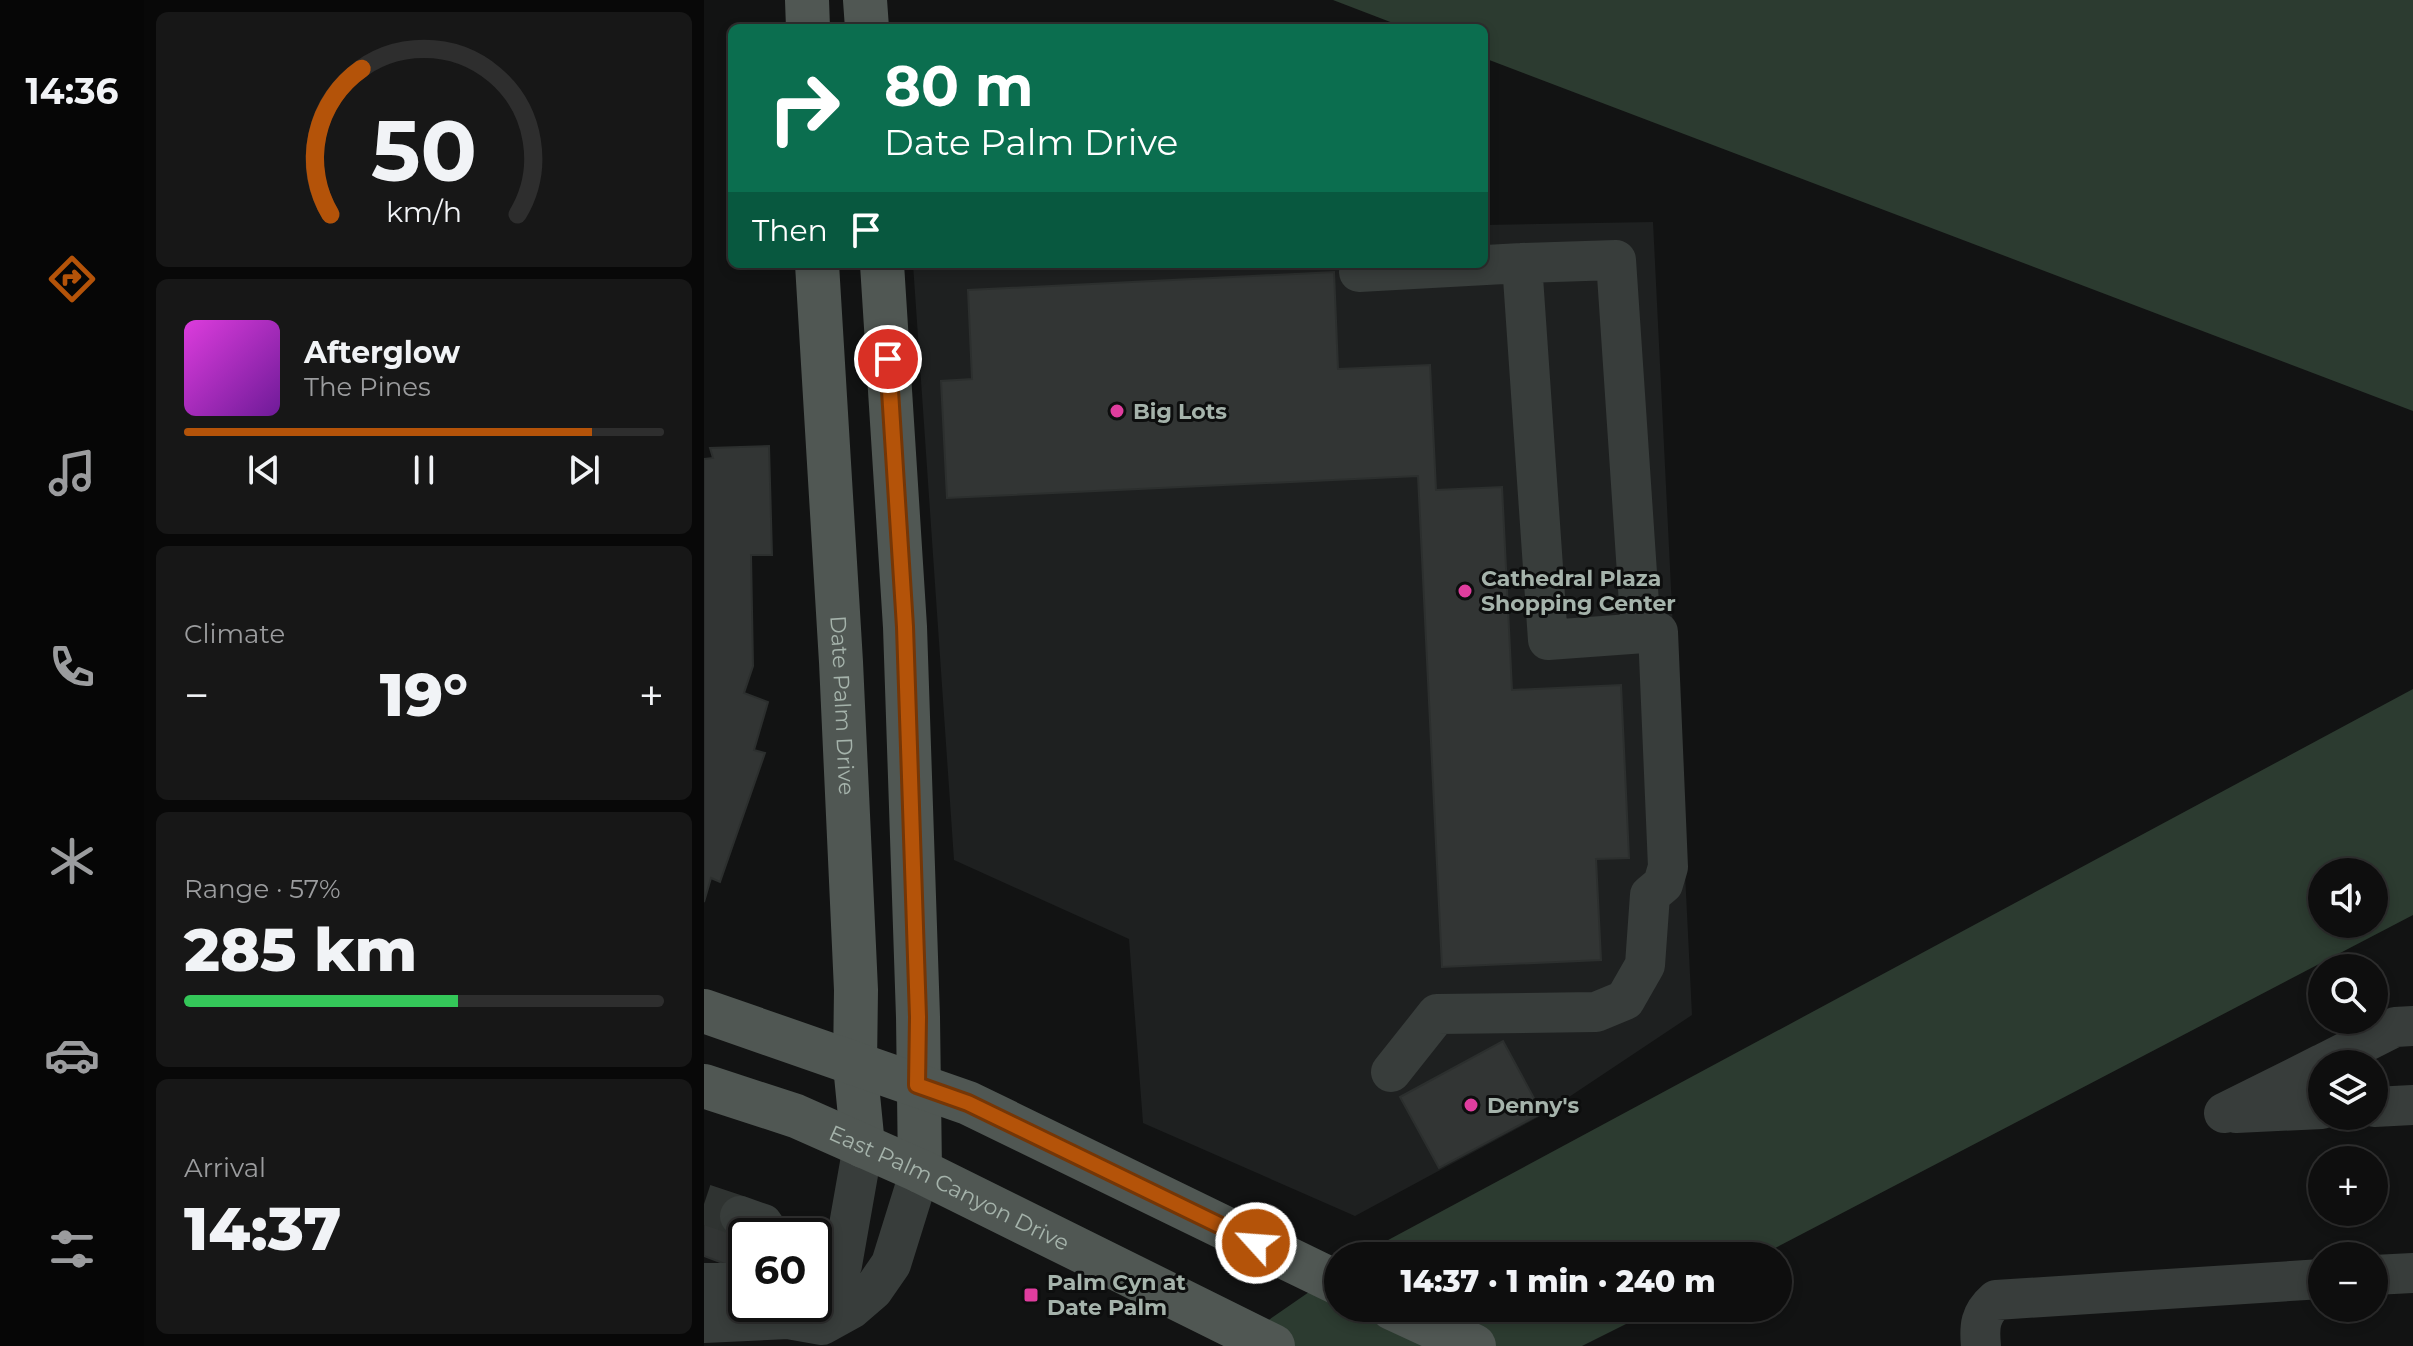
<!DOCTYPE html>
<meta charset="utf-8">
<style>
body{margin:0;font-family:Montserrat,sans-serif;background:#171717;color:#f1f3f6;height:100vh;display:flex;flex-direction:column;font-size:30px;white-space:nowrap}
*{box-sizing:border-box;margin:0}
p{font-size:26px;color:#9b9c9e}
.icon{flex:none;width:44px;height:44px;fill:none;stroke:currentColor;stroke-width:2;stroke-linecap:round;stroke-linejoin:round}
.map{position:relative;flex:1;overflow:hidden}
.details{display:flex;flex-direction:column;gap:12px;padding:12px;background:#080808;width:560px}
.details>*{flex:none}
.top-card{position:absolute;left:24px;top:24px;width:760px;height:244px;border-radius:12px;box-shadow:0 4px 12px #0003,0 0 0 2px #2e2e2e;background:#0b6e4f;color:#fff;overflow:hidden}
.tools{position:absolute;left:1604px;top:858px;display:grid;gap:16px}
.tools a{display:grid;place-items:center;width:80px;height:80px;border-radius:50%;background:#0e0e0e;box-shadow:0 4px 12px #0003,0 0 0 2px #2e2e2e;font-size:40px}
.speed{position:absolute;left:24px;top:1218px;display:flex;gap:16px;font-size:40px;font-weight:700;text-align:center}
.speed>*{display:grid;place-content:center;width:104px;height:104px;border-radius:50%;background:#0e0e0e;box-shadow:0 4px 12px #0003,0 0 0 2px #2e2e2e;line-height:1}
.speed .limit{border:4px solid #111;border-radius:12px;background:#fff;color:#111}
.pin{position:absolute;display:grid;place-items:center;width:68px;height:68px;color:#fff;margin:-34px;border:4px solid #fff;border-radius:50%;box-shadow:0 2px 8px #0007}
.me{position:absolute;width:88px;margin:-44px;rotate:296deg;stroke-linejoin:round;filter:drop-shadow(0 0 6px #0008)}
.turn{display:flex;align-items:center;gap:28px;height:168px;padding:0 24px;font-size:36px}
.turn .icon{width:104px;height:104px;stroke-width:2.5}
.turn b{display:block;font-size:56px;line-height:68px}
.then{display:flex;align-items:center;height:76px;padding:0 24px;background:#0003;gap:16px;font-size:30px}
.big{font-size:60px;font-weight:800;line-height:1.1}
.details .widget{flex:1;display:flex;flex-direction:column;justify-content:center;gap:12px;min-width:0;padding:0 28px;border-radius:12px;background:#171717}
.details .dial{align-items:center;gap:0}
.dial svg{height:208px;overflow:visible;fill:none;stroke:#2e2e2e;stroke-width:7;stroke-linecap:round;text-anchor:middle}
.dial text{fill:#f1f3f6;stroke:none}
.song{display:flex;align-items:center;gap:24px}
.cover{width:96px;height:96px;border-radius:12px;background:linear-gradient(135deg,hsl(300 70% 55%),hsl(280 70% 35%))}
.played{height:8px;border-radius:4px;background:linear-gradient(90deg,#b45309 85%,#2e2e2e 85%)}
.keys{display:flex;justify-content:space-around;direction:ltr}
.heat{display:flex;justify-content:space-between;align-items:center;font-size:44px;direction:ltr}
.charge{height:12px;border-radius:6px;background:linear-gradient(90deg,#34c759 57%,#2e2e2e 0)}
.trip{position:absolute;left:620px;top:1242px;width:468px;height:80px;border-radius:40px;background:#0e0e0e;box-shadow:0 4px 12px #0003,0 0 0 2px #2e2e2e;font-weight:800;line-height:80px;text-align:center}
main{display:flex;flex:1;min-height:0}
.tabs{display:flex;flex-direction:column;width:144px;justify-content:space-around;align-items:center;background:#060606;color:#9b9c9e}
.tabs .icon{width:56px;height:56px}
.tabs .selected{color:#b45309}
.tabs b{font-size:36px;color:#f1f3f6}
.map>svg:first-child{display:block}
</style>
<main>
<nav class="tabs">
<b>14:36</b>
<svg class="icon selected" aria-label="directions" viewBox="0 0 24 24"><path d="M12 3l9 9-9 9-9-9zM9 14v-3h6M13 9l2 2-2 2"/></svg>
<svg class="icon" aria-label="music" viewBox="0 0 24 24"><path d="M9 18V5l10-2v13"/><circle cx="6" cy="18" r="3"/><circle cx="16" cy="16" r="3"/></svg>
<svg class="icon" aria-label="phone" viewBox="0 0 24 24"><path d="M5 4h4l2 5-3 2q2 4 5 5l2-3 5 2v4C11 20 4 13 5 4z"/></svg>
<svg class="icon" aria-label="climate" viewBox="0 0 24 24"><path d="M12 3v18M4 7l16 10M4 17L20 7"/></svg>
<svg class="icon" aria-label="car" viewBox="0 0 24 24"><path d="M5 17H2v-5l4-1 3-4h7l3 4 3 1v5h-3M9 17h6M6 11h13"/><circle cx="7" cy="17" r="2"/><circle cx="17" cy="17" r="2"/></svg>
<svg class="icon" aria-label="filters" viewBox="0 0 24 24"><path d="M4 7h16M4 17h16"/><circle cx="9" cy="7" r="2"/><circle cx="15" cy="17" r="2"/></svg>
</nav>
<section class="details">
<div class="widget dial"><svg viewBox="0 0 100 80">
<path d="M14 69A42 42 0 1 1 86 69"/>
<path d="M14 69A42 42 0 0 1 26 13" stroke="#b45309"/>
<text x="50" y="56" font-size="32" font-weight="700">50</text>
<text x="50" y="72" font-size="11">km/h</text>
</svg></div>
<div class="widget">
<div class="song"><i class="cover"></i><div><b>Afterglow</b><p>The Pines</p></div></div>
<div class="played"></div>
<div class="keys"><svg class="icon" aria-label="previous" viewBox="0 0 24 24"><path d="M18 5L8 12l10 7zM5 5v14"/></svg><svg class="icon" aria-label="pause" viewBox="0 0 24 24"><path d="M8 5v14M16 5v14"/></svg><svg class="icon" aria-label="next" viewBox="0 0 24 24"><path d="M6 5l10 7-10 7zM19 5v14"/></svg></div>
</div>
<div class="widget"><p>Climate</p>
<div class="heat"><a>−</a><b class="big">19°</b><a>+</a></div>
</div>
<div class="widget"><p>Range · 57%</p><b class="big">285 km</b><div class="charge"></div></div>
<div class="widget"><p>Arrival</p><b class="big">14:37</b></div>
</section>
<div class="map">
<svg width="1709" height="1346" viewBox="0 0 1709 1346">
<rect width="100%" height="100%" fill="#121313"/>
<!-- built -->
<path fill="#1e2020" d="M949,222L988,1015L838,1115L651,1216L439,1123L425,939L250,860L209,264H780V225Z"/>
<!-- water -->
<path fill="#2c3b30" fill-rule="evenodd" d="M629,0H1709V411L780,58V28H702Z
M1709,689V915L1056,1256H658L673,1246ZM1618,872H1670V924H1618Z
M634,1272V1308H954L878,1346H527Z"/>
<!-- building -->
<path fill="#323534" stroke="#2c2f2e" stroke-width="2" d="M630,272L634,369L726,365L732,490L798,487L808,690L917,685L925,858L892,859L897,960L738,967L714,476L243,498L237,381L268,379L264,290Z
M65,446L68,555H47L49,666L40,693L64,702L50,750L61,753L16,882L7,878L0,902V459L9,458L6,448Z
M799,1041L838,1113L735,1168L696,1097Z
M0,1211L51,1229L42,1236V1256L37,1270L0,1256Z"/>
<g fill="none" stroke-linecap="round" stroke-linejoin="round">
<!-- minor-tunnel -->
<path stroke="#2f3331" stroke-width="40" stroke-dasharray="40 20" stroke-linecap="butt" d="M0,1204L36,1216"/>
<!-- minor -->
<path stroke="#383d3b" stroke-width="40" d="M655,272L818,263
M1618,1064L1691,1027L1709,1026
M687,1072L733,1014L892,1012L921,1000L941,965L946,895L959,884L964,867L954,632L844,640L818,263L912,260L937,633
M1670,1107L1709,1105
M1520,1113L1618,1064
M1532,1113L1618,1109
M36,1216L59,1224L67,1236
M1670,1275L1709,1273
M0,1283H33L42,1280
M110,1292L124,1283L138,1265L159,1146
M0,1323L84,1319L118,1325L147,1309L169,1290L187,1264L216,1171
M1277,1346C1275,1326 1276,1314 1292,1300L1618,1279"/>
<!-- major -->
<g stroke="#505753" stroke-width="44">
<path d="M103,0L104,28"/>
<path d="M161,0L163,28"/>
<path id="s1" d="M113,264L137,662L152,990L151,1065L159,1146"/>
<path d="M178,264L201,627L214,1017L216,1171"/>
<path d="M0,1011L264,1103L634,1283"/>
<path id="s2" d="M0,1086L92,1116L216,1171L569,1346"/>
<path d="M688,1308L770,1346"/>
</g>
</g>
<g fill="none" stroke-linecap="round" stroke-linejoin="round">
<defs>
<path id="route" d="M184,359L201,627L214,1017L213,1085L264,1103L552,1243"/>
</defs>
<!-- route casing -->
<use href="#route" stroke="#753606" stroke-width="20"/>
<!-- route -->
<use href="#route" stroke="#b45309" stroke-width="14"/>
</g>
<!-- markers -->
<g fill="#e03d9e" stroke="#0d0e0e" stroke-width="3">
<circle cx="413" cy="411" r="8"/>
<circle cx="761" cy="591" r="8"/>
<circle cx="767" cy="1105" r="8"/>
<rect x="319" y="1287" width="16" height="16" rx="4"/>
</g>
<g text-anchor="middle" stroke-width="6" stroke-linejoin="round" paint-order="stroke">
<!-- poi labels -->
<g font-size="22" font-weight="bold" fill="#a5b3ab" stroke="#0d0e0e" text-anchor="start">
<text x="429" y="419">Big Lots</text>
<text x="777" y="586">Cathedral Plaza<tspan x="777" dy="25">Shopping Center</tspan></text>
<text x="783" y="1113">Denny's</text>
<text x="343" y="1290">Palm Cyn at<tspan x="343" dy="25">Date Palm</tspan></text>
</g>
<!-- street labels -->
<g font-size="22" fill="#a5b3ab" stroke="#0d0e0e">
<text dy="8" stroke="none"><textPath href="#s1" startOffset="442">Date Palm Drive</textPath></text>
<text dy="8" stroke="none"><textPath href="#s2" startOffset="266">East Palm Canyon Drive</textPath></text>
</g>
</g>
</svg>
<div class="tools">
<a><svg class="icon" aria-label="sound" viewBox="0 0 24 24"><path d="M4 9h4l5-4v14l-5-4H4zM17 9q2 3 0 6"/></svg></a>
<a><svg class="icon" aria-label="search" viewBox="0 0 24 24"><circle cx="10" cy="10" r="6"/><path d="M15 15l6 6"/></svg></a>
<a><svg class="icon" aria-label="layers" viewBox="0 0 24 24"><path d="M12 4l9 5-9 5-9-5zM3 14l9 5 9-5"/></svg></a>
<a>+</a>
<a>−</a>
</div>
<div class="speed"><div class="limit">60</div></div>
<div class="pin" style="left:184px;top:359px;background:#d93025"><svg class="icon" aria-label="arrive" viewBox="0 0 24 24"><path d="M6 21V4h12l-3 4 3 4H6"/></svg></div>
<svg class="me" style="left:552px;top:1243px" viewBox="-20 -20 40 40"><circle r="17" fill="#b45309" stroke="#fff" stroke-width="3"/><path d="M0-11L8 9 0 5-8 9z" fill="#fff"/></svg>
<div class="trip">14:37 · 1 min · 240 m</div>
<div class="top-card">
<div class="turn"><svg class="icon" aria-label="right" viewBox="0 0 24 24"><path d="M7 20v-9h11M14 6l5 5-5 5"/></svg><div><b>80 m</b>Date Palm Drive</div></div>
<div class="then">Then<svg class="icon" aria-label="arrive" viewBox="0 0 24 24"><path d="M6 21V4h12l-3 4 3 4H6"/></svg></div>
</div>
</div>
</main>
